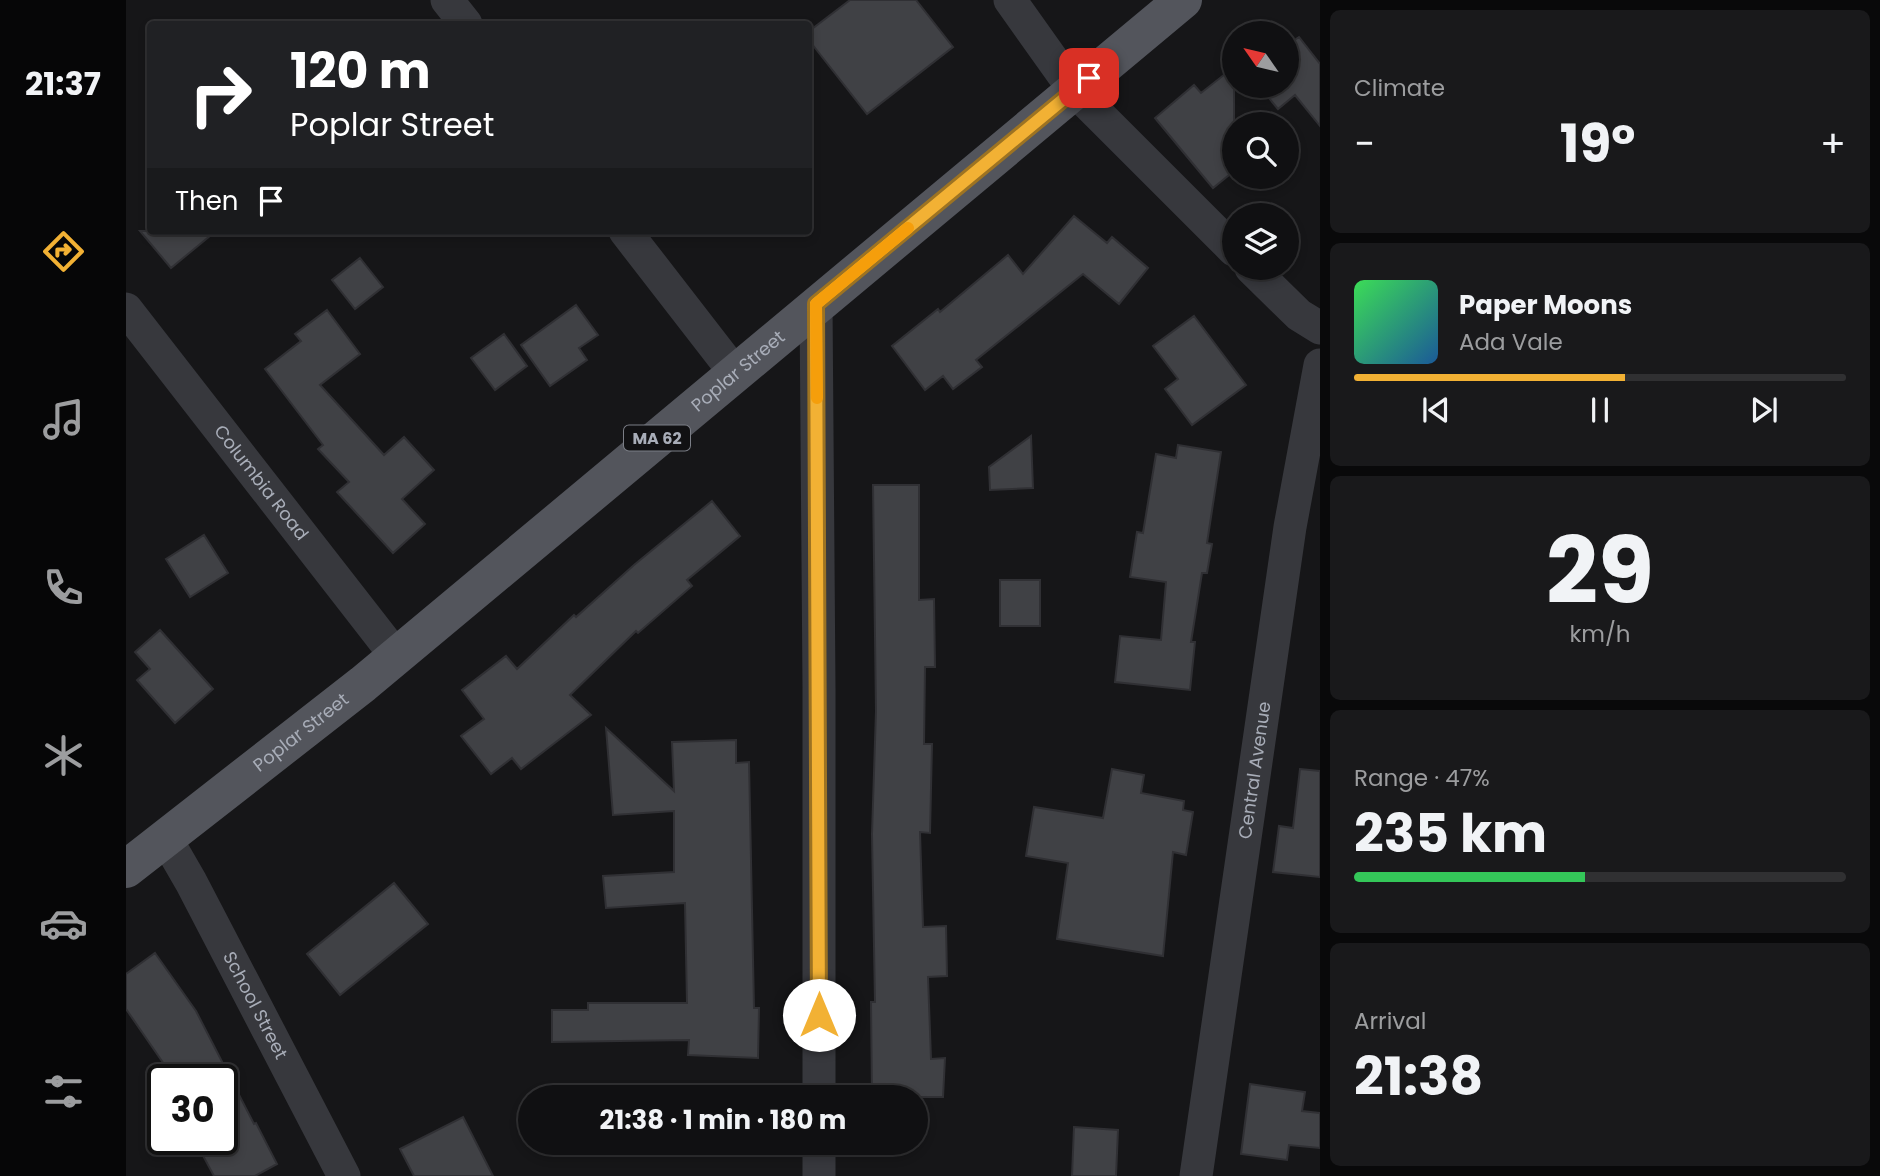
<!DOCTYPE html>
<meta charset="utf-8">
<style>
body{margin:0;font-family:Poppins,sans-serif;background:#19191b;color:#f1f3f6;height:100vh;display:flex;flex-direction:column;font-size:26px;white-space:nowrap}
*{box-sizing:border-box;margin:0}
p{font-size:23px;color:#9c9d9f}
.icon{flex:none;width:38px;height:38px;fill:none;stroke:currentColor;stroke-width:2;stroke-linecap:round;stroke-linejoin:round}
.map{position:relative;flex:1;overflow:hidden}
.panel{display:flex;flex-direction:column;gap:10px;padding:10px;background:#09090a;width:560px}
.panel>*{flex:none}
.hud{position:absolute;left:21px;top:21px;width:665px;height:214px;border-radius:7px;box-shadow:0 4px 10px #0003,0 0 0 2px #303032;background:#202124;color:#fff;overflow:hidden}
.needle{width:46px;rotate:304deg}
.buttons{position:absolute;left:1096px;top:21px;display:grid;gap:14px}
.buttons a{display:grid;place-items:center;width:77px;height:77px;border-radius:50%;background:#101012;box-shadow:0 4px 10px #0003,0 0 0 2px #303032;font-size:35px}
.speed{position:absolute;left:21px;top:1064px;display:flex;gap:14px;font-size:35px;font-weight:700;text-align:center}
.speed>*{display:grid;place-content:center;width:91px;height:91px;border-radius:50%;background:#101012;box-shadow:0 4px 10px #0003,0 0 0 2px #303032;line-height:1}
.speed .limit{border:4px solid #111;border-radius:10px;background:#fff;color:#111}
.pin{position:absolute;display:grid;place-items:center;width:60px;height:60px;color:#fff;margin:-30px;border-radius:14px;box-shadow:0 4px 10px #0006}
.me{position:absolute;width:77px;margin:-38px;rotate:0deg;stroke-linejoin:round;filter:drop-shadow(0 0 5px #0008)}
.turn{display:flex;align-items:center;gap:24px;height:147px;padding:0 28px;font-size:32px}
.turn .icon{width:91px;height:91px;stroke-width:2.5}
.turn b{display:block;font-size:49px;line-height:60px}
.then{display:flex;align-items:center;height:66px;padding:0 28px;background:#0003;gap:14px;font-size:26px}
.big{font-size:52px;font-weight:700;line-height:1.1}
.panel .card{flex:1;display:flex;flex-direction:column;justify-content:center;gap:10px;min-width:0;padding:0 24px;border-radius:10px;background:#19191b}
.panel .dial{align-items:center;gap:0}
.dial b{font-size:91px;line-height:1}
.song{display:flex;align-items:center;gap:21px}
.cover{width:84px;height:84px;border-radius:10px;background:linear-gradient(135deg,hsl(130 70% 55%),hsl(210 70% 35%))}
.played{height:7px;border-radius:4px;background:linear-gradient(90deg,#f2b134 55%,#303032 55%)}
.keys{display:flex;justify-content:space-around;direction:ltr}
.heat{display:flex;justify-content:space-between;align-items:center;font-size:38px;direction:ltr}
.charge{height:10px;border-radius:5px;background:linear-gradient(90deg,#34c759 47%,#303032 0)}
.trip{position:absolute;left:392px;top:1085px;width:410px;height:70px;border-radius:35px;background:#101012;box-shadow:0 4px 10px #0003,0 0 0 2px #303032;font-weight:700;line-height:70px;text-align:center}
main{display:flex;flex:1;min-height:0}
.tabs{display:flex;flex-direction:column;width:126px;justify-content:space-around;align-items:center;background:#060607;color:#9c9d9f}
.tabs .icon{width:49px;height:49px}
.tabs .active{color:#f2b134}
.tabs b{font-size:32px;color:#f1f3f6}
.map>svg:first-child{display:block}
</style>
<main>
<nav class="tabs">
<b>21:37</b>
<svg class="icon active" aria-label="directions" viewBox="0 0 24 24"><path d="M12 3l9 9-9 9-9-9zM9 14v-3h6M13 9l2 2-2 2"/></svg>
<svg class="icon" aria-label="music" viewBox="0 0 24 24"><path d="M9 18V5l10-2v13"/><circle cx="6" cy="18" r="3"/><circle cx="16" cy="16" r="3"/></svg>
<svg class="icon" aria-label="phone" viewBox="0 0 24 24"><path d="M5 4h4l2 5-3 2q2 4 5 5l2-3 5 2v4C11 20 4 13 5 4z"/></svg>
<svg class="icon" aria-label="climate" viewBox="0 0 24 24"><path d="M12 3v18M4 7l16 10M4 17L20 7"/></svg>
<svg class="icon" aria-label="car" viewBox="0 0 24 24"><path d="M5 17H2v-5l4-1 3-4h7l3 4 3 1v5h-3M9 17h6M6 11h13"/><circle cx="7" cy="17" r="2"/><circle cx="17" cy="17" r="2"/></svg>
<svg class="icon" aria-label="filters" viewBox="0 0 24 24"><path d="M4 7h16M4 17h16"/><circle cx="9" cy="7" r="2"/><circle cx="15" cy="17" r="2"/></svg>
</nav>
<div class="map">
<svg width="1194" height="1176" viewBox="0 0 1194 1176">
<rect width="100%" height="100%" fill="#161618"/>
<!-- building -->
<path fill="#404145" stroke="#303034" stroke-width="2" d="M724,0H790L827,47L741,114L682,39V32Z
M1156,28L1167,41L1173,37L1194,64V126L1169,95L1152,109L1133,86H1160V33H1150Z
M1108,67V171L1087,188L1029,118L1068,85L1075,93Z
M948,216L981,243L986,237L1022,268L993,304L957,274L850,360L856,367L827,389L817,376L799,390L766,346L812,309L814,312L882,255L897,274Z
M14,231H90L45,268Z
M234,258L257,287L229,309L206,280Z
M450,305L472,335L453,348L461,360L424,386L395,345Z
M201,310L234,354L194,385L258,455L278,437L308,470L276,499L299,524L267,553L211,492L223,482L192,449L197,445L139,369L175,341L169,334Z
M1068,316L1120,385L1066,425L1039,389L1052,379L1027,346Z
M378,334L401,366L369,390L345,358Z
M905,436L907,488L864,490L863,467Z
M1052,445L1095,452L1081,543L1086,544L1081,573H1076L1065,642H1069L1064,690L989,682L994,636L1035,640L1040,582L1004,577L1011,532L1017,533L1030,454L1050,458Z
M747,485H793V600L808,599L809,667H799L798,744H806L804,833L794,832L797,927L820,926L821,976L802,977L805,1059L819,1058L817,1097H746L745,1002H749L746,834L750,711Z
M586,501L614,536L561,580L566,586L512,633L510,631L444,695L465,715L395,769L386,758L365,774L335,736L358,719L336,690L380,656L391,669L448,615L450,617L508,565Z
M78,535L102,573L64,597L40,559Z
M874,580H914V626H874Z
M34,630L87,689L49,723L11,680L24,669L9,652Z
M480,728L548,791L546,742L610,740V763L623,762L628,1008H633L632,1058L562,1055L563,1040L426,1042V1010H462V1003H561L559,903L480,908L477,876L548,872V811L487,815Z
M986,769L1018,775L1015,793L1058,801L1057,810L1067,812L1060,855L1047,852L1037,956L931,939L942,863L900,856L908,807L977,818Z
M1174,769L1194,771V877L1147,872L1153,826L1167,828Z
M268,883L302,924L214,995L181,954Z
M29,953L70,1011L128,1124L130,1123L151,1164L129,1176H88L75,1152L96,1141V1080H49L0,1009V974Z
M1124,1084L1179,1092L1176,1111L1194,1113V1148L1163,1145L1161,1160L1115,1154Z
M337,1117L367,1176H288L274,1149Z
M948,1127L992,1130L990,1176H946Z"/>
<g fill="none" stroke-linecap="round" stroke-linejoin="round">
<!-- street -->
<g stroke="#37383d" stroke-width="33">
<path d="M321,0L340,24"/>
<path d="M884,0L948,90L1108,250"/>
<path d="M499,231L609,373"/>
<path d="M1125,268L1173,315L1194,328"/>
<path d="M690,304L693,688V1097"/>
<path id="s1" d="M0,309L270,656"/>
<path id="s2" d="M39,837L65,882L218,1176"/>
<path d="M693,1176V1143"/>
<path id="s3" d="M1070,1176L1164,527L1194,365"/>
</g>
<!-- primary -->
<path stroke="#53555c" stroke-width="38" id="s4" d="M0,869L237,684L1057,0"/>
</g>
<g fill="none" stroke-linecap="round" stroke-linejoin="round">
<defs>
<path id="route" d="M693,1015L690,304L963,78"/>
</defs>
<!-- route casing -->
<use href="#route" stroke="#9d7322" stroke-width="18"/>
<!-- route -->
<use href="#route" stroke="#f2b134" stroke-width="12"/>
<!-- slow -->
<path stroke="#f59e0b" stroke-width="12" d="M691,398L690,304L782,228"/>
</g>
<g text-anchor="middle" stroke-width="5" stroke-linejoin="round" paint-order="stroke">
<!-- shield labels -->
<rect fill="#111113" stroke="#7b7e86" stroke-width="2" x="498" y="425.5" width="66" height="25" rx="5"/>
<g font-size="16" font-weight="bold" fill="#a8adb8">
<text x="531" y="444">MA 62</text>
</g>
<!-- street labels -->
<g font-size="18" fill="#a8adb8" stroke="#111113">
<text dy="6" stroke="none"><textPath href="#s4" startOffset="789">Poplar Street</textPath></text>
<text dy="6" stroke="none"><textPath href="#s1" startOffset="220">Columbia Road</textPath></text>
<text dy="6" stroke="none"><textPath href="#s4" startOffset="222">Poplar Street</textPath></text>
<text dy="6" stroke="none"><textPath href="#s3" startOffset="410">Central Avenue</textPath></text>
<text dy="6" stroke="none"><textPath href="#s2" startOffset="191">School Street</textPath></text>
</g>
</g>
</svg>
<div class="buttons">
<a><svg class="needle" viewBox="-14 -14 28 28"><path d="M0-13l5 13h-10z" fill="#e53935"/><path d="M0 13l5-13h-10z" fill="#9c9d9f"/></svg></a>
<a><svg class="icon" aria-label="search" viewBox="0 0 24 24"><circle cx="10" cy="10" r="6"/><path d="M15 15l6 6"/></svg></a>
<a><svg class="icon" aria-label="layers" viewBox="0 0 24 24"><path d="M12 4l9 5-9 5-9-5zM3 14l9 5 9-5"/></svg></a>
</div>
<div class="speed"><div class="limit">30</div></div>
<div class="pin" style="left:963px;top:78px;background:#d93025"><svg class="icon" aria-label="arrive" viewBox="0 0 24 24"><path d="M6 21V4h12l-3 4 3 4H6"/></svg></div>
<svg class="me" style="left:693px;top:1015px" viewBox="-20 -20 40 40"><circle r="19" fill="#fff"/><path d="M0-13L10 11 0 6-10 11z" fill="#f2b134"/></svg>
<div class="trip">21:38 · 1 min · 180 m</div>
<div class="hud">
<div class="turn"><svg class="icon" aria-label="right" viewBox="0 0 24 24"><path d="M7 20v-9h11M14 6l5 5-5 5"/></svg><div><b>120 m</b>Poplar Street</div></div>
<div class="then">Then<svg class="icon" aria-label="arrive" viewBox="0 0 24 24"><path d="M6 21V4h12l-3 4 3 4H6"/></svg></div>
</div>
</div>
<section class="panel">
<div class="card"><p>Climate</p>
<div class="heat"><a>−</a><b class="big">19°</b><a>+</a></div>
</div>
<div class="card">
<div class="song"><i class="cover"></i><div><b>Paper Moons</b><p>Ada Vale</p></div></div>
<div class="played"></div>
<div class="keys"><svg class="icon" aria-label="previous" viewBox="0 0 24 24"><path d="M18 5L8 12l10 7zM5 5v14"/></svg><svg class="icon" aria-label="pause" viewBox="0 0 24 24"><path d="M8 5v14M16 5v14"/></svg><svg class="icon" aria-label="next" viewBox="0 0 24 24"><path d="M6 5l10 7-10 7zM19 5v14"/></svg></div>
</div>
<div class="card dial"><b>29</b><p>km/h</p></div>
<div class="card"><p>Range · 47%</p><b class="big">235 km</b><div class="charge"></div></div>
<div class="card"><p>Arrival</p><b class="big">21:38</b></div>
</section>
</main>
